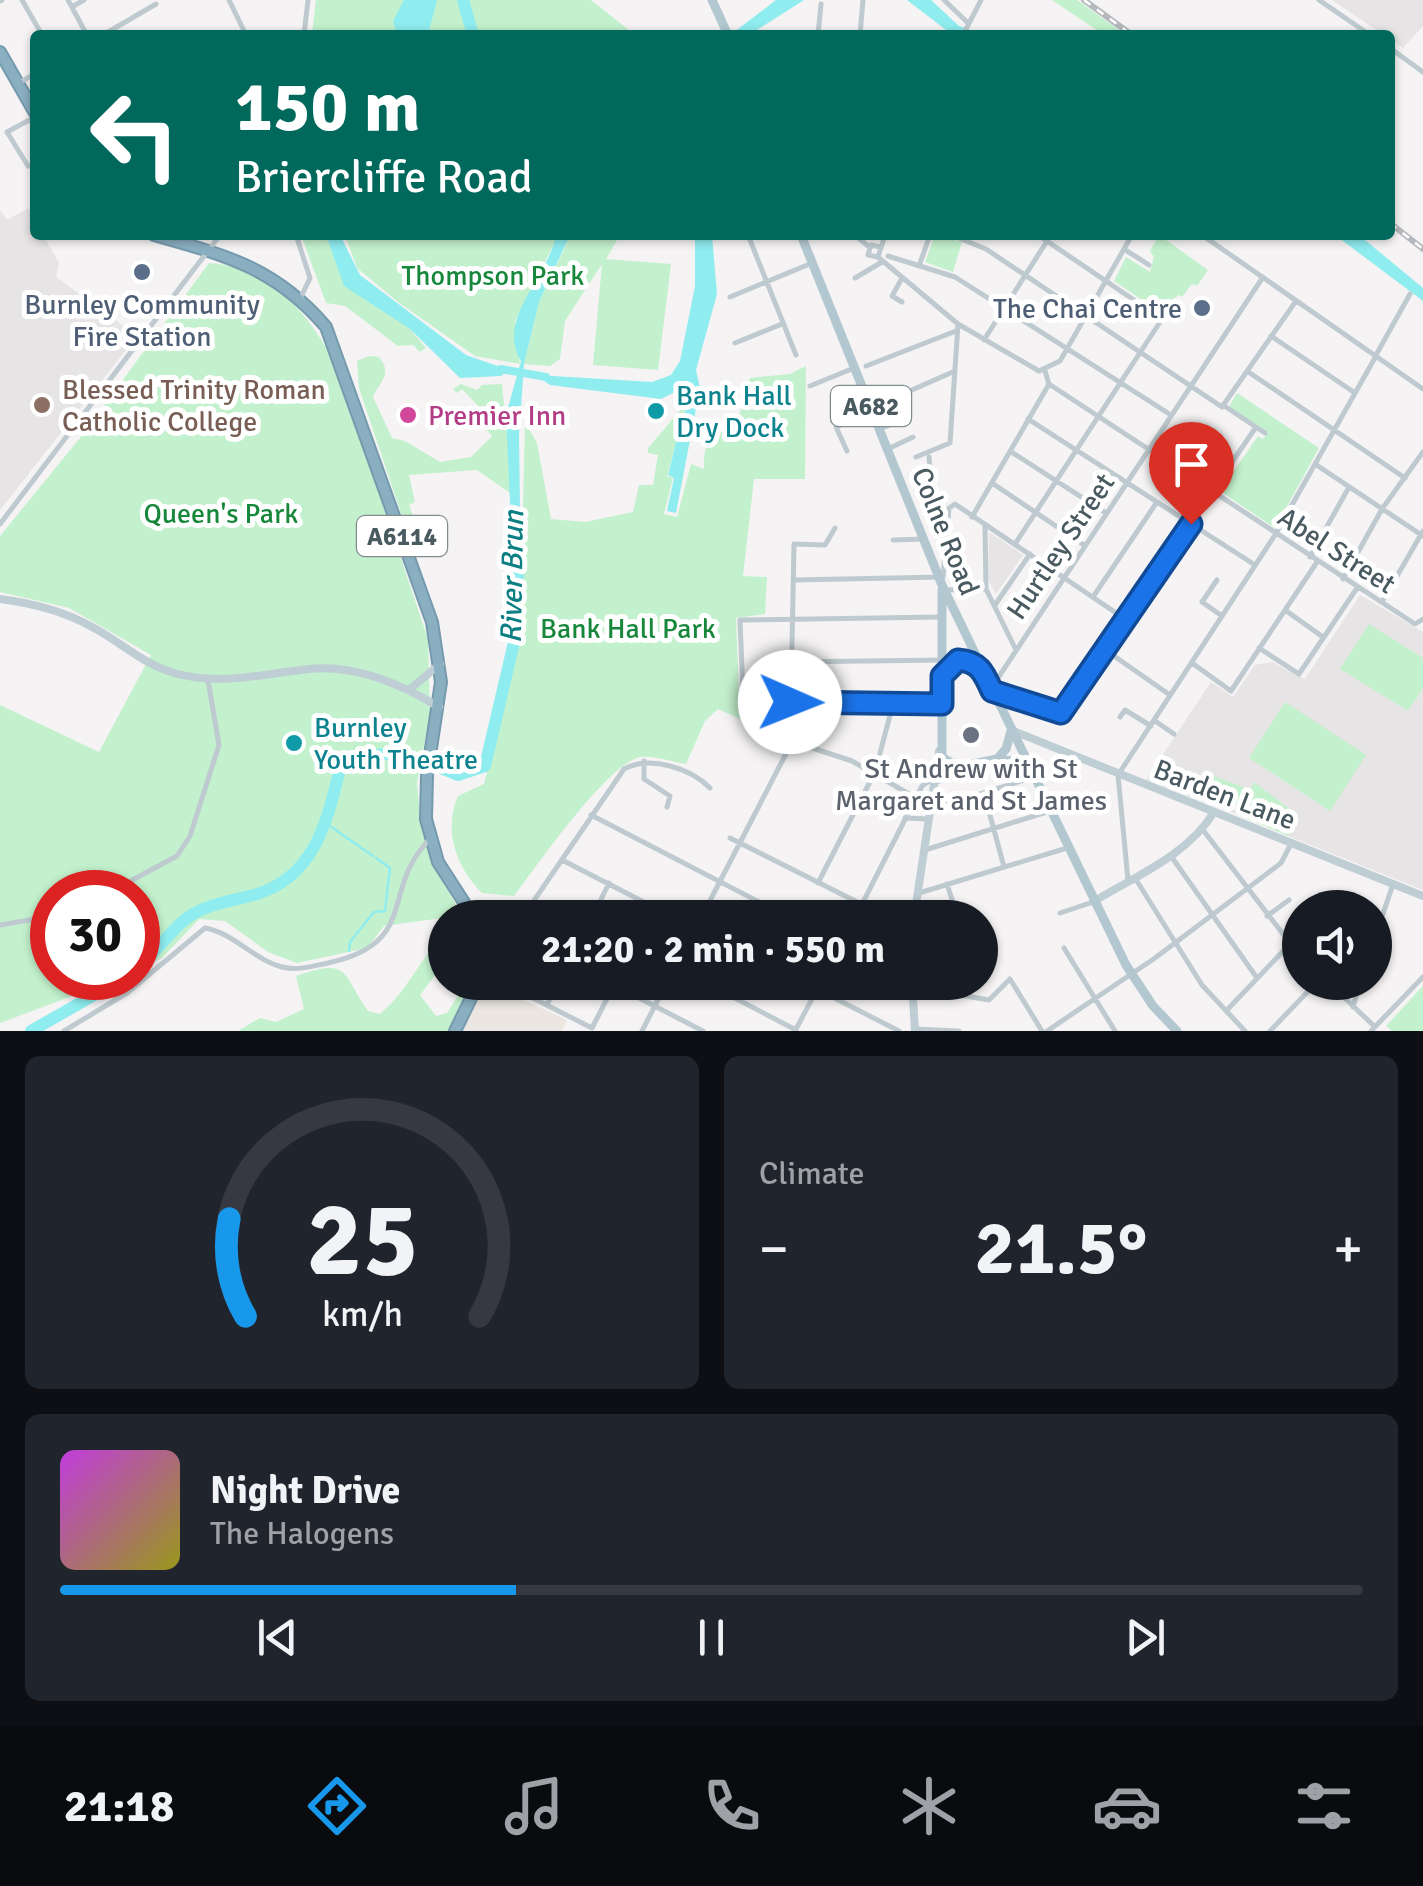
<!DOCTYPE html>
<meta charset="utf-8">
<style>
body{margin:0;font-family:Signika,sans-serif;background:#20242c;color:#f1f3f6;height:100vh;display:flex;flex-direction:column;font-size:38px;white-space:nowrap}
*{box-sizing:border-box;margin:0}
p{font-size:32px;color:#9ea1a6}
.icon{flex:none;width:55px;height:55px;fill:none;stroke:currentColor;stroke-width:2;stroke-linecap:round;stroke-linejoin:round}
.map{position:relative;height:1031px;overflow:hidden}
.sheet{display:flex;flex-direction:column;gap:25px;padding:25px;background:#0d0f14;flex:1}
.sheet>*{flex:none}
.banner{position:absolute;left:30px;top:30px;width:1365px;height:210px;border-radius:10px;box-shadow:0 2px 8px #0004;background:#00695c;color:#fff;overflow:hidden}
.tools{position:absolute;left:1282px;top:890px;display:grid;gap:20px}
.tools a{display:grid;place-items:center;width:110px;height:110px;border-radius:50%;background:#171b24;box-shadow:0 2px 8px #0004;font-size:50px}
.speed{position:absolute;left:30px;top:870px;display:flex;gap:20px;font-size:50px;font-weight:700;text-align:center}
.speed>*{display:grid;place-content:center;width:130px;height:130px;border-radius:50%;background:#171b24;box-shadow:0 2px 8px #0004;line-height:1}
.speed .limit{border:15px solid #d22;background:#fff;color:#111}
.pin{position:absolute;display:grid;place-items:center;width:85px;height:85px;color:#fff;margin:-102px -42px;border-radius:50% 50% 50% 0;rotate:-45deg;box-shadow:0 0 10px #0007}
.pin .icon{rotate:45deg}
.me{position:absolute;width:110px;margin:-55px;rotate:91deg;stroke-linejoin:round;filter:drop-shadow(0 0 8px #0008)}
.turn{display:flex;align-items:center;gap:35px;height:210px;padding:0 40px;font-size:45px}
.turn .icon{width:130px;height:130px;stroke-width:2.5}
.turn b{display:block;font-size:70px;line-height:85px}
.big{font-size:75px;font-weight:700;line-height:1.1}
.sheet .widget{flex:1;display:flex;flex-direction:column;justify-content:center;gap:15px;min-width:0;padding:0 35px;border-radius:15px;background:#20242c}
.sheet .dial{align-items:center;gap:0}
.dial svg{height:260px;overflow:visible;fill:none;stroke:#363941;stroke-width:7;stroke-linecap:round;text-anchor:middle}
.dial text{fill:#f1f3f6;stroke:none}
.song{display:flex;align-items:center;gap:30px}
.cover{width:120px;height:120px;border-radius:15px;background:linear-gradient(135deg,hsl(290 70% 55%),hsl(60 70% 35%))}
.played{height:10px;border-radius:5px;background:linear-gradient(90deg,#1898ea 35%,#363941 35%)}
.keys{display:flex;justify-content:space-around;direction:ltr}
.heat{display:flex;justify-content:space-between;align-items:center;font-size:55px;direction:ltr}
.sheet .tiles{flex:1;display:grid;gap:25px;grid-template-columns:1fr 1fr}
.widget:last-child{grid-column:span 2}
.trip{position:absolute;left:428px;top:900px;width:570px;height:100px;border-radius:50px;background:#171b24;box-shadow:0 2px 8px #0004;font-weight:700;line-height:100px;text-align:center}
.tab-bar{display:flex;height:160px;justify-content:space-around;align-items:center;background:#090b0e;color:#9ea1a6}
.tab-bar .icon{width:70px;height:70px}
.tab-bar .selected{color:#1898ea}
.tab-bar b{font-size:45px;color:#f1f3f6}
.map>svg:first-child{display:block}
</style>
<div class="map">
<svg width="1423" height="1031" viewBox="0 0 1423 1031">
<rect width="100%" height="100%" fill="#f5f3f3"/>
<!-- commercial -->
<path fill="#ebe6e1" d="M487,983L567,1020L562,1031H462Z"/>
<!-- education -->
<path fill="#e6e4e5" d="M1332,0H1423V26L1403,48Z
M28,208L35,221V235H43L59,263L56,277L137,336L0,510V210L7,220Z
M989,532L1023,555L996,594L988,580Z
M1360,595L1423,632V890L1288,836L1299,815L1254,783L1239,815L1146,780L1211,682L1233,697L1255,665L1272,662L1305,679Z"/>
<!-- green -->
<path fill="#c3f1cd" d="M316,0H591L635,35H312Z
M1052,0H1077L1126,35H1104Z
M301,235H326L345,286L410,329L426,348L420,352L413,345L398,346L345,306L326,303Z
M345,235H620L606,259L671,264L658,370L593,365L602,264L565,321L560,359L550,366L524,364L539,302L567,243L554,244L515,321L520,364L475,356L398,302L357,268Z
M935,235L962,242L953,272L925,262Z
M1159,235L1208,270L1197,286L1192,284L1182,297L1179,295L1157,310L1114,281L1126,257L1150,272L1154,257L1150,251Z
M209,263C272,267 310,315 336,366L428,639L430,713L417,783L421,826L433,864L456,905L441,918L384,926L367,948L297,963L268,952L225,921L199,919L162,958L138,969V892H52V978H120L0,1023V705L99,752L151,655L69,608L0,592V536L80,438Z
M369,356L379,357C393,374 380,381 373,397L392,438L405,441L440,462L471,457L492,436L485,428L487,415L462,389L457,393L453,389L461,384L477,390L482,385L502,384L513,495L477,470L409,475L415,502L409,505L425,546L413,549L359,388L357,361Z
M806,366L805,479H754L743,576L767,577L765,614L736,618L740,719L718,709L705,721L686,764C673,762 653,755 640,757C607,764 536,867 514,896L482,893C456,867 443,830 458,796L484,784L520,639L525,422L537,443L551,519L585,522L633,512L639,485H653L658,455L648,453V448L687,402L667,476L673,478L664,514L677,517L691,464L704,469C703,445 709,430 735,430L750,378L790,374Z
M1237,393L1319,448L1275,528L1220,491L1258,436L1263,439L1268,433L1229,407Z
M1369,624L1423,658V688L1408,711L1340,669Z
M1285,702L1366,755L1330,811L1249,758Z
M1214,776L1248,789L1242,806L1207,793Z
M1254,782L1299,816L1288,836L1239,815Z
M442,938L445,962L420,995L436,1016L447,1013L466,983H473L449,1031H238L260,1018L276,1022L304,1009L296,976C351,957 341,973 368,1011L380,1014C408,991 417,962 442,938Z
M1423,986V1031H1392L1386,1026Z"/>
<!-- water -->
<path fill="#8fecef" d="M404,0H437L428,35H397L393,21Z
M776,0H804L752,33L730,35Z
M907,0H931L959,26L984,35L950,33Z
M326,235H340L360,275L466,355L509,370L501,376L460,378L410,329L344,286Z
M556,235H570L539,302L524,364L519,435L521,589L514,590L506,415L521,361C495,319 549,276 556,235Z
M695,235H712L717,294L696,370L700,388L676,513L667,511L674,478L668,475L682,418L694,393L689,385L661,399L550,385L536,375L652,382L671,375L680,361L695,286Z
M1335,235H1359L1423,288V301Z"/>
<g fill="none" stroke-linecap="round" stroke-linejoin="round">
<!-- stream -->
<path stroke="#8fecef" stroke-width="2.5" d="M327,824L373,856
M349,951L350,942L374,912L385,911L390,868L376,858"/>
<!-- canal -->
<path stroke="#8fecef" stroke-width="8" d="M501,369L546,377"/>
<!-- river -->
<path stroke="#8fecef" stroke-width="12" d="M463,0L473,35
M138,967C156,953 169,932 187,918C204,905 234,900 254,895C314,878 327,823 340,768C383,741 415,758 458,775L485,766L516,634L518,573
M31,1031L124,978"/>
<defs>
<path id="highway" d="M0,52L35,113
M154,235C225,255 276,268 326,327L432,622L441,682L427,775L426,819L438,862L474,918
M455,1031L479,982"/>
</defs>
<!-- highway casing -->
<use href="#highway" stroke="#759aae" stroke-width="14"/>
<!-- street -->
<path stroke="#becacf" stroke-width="5" d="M22,0L42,35
M68,0L87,35
M229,0L246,35
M944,0L967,22
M1319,0L1370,35
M0,1L2,0
M72,7L84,0
M103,35L156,4
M304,35L308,0
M818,35L821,4
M860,35L863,0
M963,35L981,0
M1390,48L1423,72
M20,82L35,74
M28,166L7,132L35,117
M296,235L310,278L301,297
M748,235L796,355
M855,235L868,246
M951,235L986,249L1222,407L1296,301
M1202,235L1423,389
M880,247L871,245L868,255L878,257L958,324L1039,371L1060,361L1132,235
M1124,249L1149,265
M888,256L955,277L1171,415
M878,257L885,235
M919,266L930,235
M855,278L882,262
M902,278L892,296L902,302
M730,297L812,263
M1271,336L1355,393
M984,340L1047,241
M735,343L782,324
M1376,355L1410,294
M866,366L956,331
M1045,371L1049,384L1415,624L1423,619
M1247,371L1405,478
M810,386L854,368
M887,401L955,371
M1028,419L1255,565
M1256,427L1265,433
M880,429L908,417
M888,449L913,437
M847,451L836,427L870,411
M1010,451L1106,513
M916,457L950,443L958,324
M929,457L932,492L946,527
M1315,464L1423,536
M992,483L1084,545
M972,517L1049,384
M0,524L220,235
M985,526L986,589L1015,648
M893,540L923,539
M1015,544L1162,319L1038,235
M1310,557L1349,487
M1343,579L1382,509L1423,452
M793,580L943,577L949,508L955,504L1125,619
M1217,580L1202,602L1222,616
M947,590L986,589
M1093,597L1157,502
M1382,602L1423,531
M995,605L1030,554
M1285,610L1323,637
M1259,648L1299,674L1357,588
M1104,649L1170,695
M790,662L942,660
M1192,663L1231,691L1317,562
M992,687L1263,277
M995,691L1061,713L1256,427L1223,405
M790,702L942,704
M1120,717L1125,710L1151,726
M1155,721L1174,734
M791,741L852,761L916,798L930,800
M788,746L744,717L740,620L941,617
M644,761V779L670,796L667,807
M984,793L1004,867
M932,809L1034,777
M591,815L790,918
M905,818L927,819
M1203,830L1300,956
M730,838L889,918
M925,850L1050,811
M1171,856L1257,978
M562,860L675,918
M1135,878L1202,985L1245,1031
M1128,880L1118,775L1275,535L1376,356
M818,883L875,772L893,704
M947,884L958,918
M110,892L177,856L190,836L219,745L208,680
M919,893L1067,848
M1060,913L1093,902
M1267,916L1289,900
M522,918L624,769C650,755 690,768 710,788
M592,918L609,883
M701,918L790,746L794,544L825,545L835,528
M855,918L922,786L933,779
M0,925L52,916
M1375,938L1393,884
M1064,948L1115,1031
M501,982L592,1028
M608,982L703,1031
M704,982L796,1030
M803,982L899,1031
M1328,982L1375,1027
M914,987L989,1000L1010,979L1042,1031
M547,1005L558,982
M1353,1007L1360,982
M1226,1011L1289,945
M592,1028L614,985
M915,1029L959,1031
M64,1031L127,993L205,928C234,933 254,960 282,967C297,971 313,966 328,963C421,943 379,890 430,839
M642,1031L667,982
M795,1031L821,982
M1047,1031L1155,958L1281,863L1291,844
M1270,1031L1317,982
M1371,1031L1423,977"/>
<!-- secondary -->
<path stroke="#bfcdd4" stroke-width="8" d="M0,599C32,603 66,612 94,628C122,643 143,664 174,673C221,686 262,674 309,669C355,664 401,684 439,707
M410,689L440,664
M1011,730L1423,896
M935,782L958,767
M1093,902C1135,876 1187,856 1214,812
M914,918L939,751
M912,982L915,1031"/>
<!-- primary -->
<path stroke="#b3c7d1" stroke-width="9" d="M712,0L728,35
M801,235L942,585L1126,965L1153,1006L1177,1031
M942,590V757L958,767L997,759L1027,763
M944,674L958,659L979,667
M997,759L1006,749L1011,731"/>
<!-- highway -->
<use href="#highway" stroke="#8aafc1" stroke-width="10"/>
<defs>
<path id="rail" d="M1084,0L1132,35
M1390,223L1423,249"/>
</defs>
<!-- rail casing -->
<use href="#rail" stroke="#b5b9bd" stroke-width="6"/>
<!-- rail -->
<use href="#rail" stroke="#fff" stroke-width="2.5" stroke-dasharray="8" stroke-linecap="butt"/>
</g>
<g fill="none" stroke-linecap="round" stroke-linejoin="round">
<defs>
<path id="route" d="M790,702L942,704V676L958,660C979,661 984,673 992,691L1061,713L1191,524"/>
</defs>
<!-- route casing -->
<use href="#route" stroke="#114b97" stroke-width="25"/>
<!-- route -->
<use href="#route" stroke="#1a73e8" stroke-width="18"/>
</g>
<!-- markers -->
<g fill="#5c6f8a" stroke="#fff" stroke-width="4">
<circle cx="142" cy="272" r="10"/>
<circle cx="1202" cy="308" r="10"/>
</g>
<circle fill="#8d6e63" stroke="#fff" stroke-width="4" cx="42" cy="405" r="10"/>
<g fill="#0f9aa8" stroke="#fff" stroke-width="4">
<circle cx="656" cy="411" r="10"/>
<circle cx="294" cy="743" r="10"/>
</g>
<circle fill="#d1479c" stroke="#fff" stroke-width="4" cx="408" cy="415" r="10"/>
<circle fill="#6b7280" stroke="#fff" stroke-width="4" cx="971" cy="735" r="10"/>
<g text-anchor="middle" stroke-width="10" stroke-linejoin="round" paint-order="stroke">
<!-- shield labels -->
<g fill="#fff" stroke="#808c90" stroke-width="2.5">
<rect x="831" y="386" width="80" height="40" rx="8"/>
<rect x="357" y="516" width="90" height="40" rx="8"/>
</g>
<g font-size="25" font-weight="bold" fill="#4a5a61">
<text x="871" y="415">A682</text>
<text x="402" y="545">A6114</text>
</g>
<!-- park labels -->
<g font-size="28" fill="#16873b" stroke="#fff">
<text x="493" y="285">Thompson Park</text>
<text x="221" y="523">Queen's Park</text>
<text x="628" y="638">Bank Hall Park</text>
</g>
<!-- service labels -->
<g font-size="28" fill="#4e5e75" stroke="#fff">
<text x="142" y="314">Burnley Community<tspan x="142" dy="32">Fire Station</tspan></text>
<text x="1182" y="318" text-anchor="end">The Chai Centre</text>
</g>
<!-- education labels -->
<g font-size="28" fill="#785e54" stroke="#fff" text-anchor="start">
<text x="62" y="399">Blessed Trinity Roman<tspan x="62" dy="32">Catholic College</tspan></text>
</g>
<!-- culture labels -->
<g font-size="28" fill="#0d838f" stroke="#fff" text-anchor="start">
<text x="676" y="405">Bank Hall<tspan x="676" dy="32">Dry Dock</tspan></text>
<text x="314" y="737">Burnley<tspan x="314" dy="32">Youth Theatre</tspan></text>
</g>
<!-- hotel labels -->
<g font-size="28" fill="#b23c85" stroke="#fff" text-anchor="start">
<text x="428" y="425">Premier Inn</text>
</g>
<!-- street labels -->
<g font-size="28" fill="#4a5a61" stroke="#fff">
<text transform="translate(946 531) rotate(68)" y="10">Colne Road</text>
<text transform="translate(1060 546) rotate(-56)" y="10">Hurtley Street</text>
<text transform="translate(1337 550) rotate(33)" y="10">Abel Street</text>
<text transform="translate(1225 794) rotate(21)" y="10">Barden Lane</text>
</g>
<!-- worship labels -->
<g font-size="28" fill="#5b616d" stroke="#fff">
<text x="971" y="778">St Andrew with St<tspan x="971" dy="32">Margaret and St James</tspan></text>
</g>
<!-- water labels -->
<g font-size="30" font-style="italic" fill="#0b7f84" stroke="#fff">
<text transform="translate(512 577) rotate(-89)" y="10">River Brun</text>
</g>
</g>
</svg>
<div class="tools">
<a><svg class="icon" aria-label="sound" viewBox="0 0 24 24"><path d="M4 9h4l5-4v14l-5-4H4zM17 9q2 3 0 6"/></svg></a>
</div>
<div class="speed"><div class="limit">30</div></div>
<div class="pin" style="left:1191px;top:524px;background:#d93025"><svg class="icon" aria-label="arrive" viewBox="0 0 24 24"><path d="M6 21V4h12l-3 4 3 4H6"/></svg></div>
<svg class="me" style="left:790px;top:702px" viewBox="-20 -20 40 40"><circle r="19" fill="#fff"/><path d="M0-13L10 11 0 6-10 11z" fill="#1a73e8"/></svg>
<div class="trip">21:20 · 2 min · 550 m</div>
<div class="banner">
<div class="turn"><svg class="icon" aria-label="left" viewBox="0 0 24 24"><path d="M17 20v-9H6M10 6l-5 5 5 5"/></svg><div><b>150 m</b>Briercliffe Road</div></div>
</div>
</div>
<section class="sheet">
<div class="tiles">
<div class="widget dial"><svg viewBox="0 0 100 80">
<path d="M14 69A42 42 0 1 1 86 69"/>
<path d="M14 69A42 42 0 0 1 9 39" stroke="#1898ea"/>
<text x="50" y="56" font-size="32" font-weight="700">25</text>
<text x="50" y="72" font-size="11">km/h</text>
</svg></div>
<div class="widget"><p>Climate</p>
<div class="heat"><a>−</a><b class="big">21.5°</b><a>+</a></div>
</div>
<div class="widget">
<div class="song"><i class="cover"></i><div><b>Night Drive</b><p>The Halogens</p></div></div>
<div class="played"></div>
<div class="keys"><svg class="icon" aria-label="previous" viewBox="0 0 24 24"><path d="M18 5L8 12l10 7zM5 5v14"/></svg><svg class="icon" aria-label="pause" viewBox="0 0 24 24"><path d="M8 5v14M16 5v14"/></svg><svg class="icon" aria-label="next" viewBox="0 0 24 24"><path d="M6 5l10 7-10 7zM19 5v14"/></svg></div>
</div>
</div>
</section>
<nav class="tab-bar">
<b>21:18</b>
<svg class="icon selected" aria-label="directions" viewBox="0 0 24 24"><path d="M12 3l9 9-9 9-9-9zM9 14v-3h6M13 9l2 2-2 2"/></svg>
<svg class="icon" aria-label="music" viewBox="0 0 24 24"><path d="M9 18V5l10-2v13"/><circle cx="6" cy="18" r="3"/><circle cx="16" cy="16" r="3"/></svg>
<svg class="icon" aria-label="phone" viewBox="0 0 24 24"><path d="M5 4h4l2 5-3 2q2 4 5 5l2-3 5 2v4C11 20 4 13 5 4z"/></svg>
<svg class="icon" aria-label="climate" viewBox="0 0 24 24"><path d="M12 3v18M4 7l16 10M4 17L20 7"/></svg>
<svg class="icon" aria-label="car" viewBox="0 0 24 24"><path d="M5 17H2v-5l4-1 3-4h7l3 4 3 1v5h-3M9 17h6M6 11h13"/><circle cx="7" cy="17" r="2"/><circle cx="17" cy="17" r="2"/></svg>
<svg class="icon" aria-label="filters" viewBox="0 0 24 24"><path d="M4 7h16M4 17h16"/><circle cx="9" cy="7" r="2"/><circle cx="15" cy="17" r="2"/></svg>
</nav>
